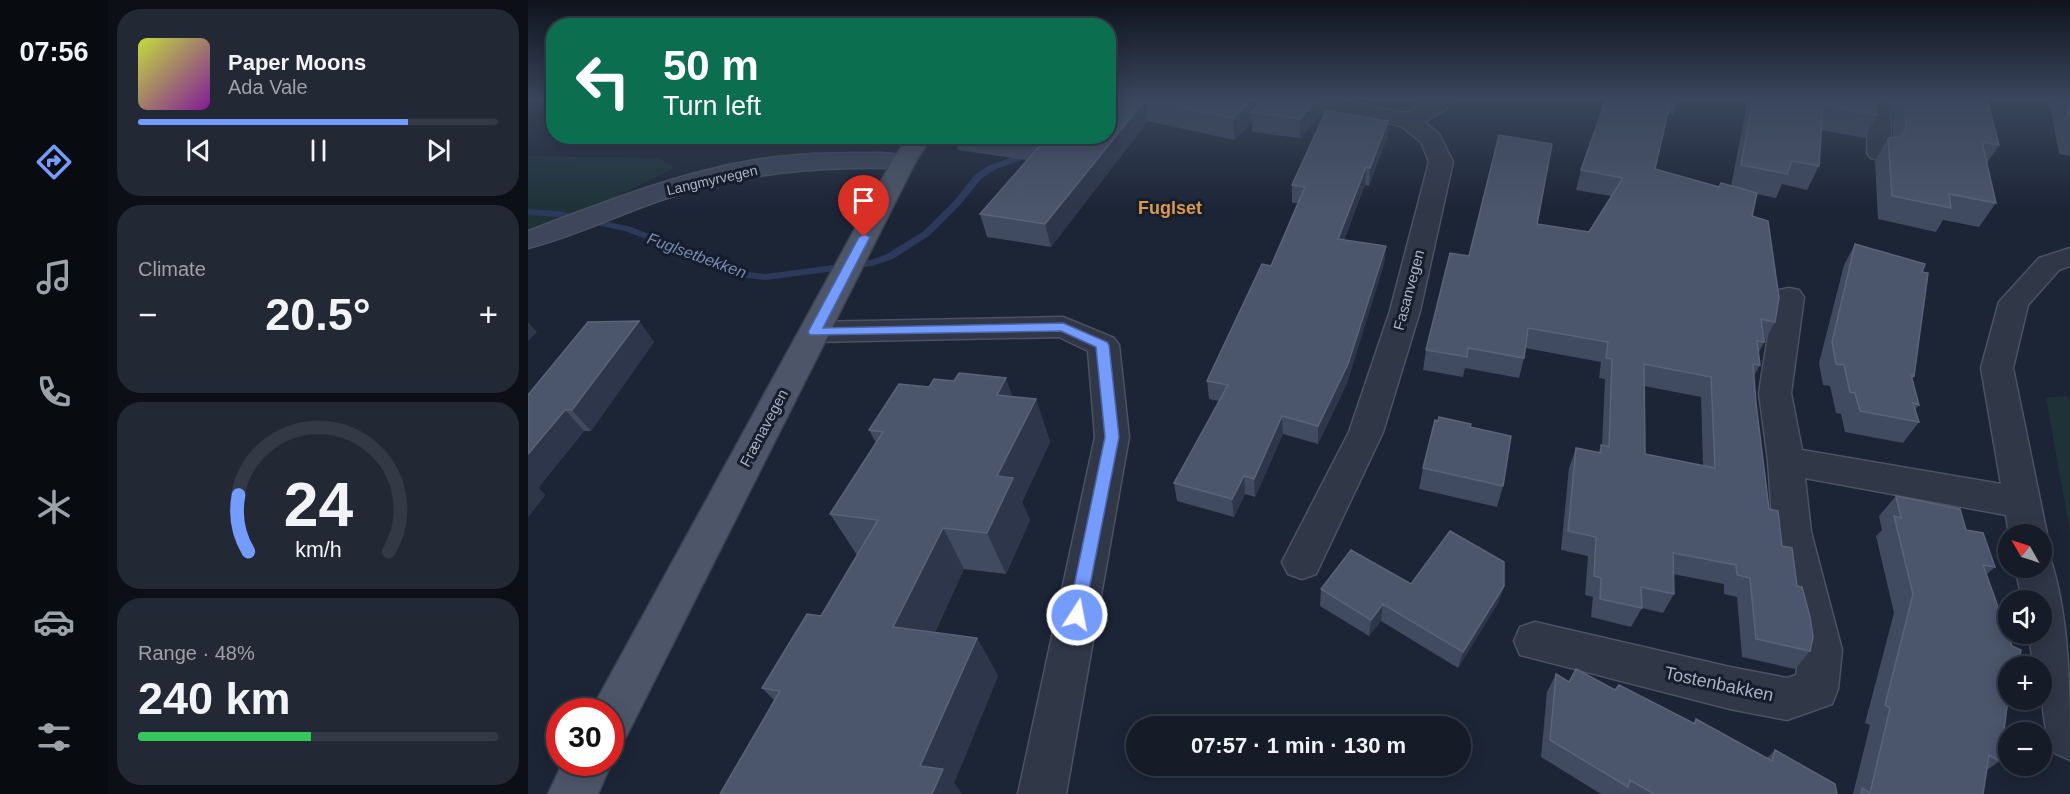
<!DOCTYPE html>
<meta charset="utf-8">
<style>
body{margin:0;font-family:Arial,sans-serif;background:#222934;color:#f1f3f6;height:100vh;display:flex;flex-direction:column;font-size:22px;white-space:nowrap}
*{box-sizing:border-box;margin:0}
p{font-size:20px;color:#9da1a8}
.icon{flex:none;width:33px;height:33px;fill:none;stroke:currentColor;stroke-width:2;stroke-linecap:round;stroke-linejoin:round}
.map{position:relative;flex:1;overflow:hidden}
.sheet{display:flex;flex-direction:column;gap:9px;padding:9px;background:#0c0f16;width:420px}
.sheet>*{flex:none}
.top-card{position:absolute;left:18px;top:18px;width:570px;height:126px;border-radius:24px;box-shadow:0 3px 15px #0003,0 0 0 2px #343a45;background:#0b6e4f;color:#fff;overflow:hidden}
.needle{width:39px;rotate:309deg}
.controls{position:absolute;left:1470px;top:524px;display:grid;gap:12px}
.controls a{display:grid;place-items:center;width:54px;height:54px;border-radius:50%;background:#151c28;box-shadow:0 3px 15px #0003,0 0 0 2px #343a45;font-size:30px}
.speed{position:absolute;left:18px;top:698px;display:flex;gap:12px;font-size:30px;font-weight:700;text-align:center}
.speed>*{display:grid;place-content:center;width:78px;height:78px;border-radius:50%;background:#151c28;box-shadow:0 3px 15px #0003,0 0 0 2px #343a45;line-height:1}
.speed .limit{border:9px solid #d22;background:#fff;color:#111}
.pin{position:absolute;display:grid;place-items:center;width:51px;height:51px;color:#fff;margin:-62px -26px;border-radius:50% 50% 50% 0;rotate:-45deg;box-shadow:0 0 6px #0007}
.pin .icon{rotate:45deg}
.me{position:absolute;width:66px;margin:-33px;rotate:11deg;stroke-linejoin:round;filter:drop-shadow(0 0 4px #0008)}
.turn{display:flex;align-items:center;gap:21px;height:126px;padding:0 18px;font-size:27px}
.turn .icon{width:78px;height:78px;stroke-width:2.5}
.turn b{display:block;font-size:42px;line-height:51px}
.big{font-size:45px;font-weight:600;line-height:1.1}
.sheet .card{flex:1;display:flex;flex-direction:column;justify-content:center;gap:9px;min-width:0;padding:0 21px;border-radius:24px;background:#222934}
.sheet .dial{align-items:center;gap:0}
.dial svg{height:156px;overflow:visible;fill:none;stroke:#343a45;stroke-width:7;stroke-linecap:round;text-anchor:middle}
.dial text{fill:#f1f3f6;stroke:none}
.song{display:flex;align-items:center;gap:18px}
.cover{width:72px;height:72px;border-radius:9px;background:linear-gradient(135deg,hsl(70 70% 55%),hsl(290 70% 35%))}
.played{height:6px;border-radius:3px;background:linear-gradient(90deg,#749cff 75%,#343a45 75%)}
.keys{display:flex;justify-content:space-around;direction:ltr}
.heat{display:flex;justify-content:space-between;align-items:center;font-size:33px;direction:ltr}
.charge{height:9px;border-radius:4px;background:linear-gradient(90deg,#34c759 48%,#343a45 0)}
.trip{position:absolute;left:598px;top:716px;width:345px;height:60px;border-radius:30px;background:#151c28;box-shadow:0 3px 15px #0003,0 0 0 2px #343a45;font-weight:600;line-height:60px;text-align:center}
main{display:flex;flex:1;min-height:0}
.tab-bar{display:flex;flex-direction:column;width:108px;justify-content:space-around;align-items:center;background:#080b10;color:#9da1a8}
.tab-bar .icon{width:42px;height:42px}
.tab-bar .selected{color:#749cff}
.tab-bar b{font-size:27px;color:#f1f3f6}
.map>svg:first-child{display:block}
</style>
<main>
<nav class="tab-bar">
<b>07:56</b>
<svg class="icon selected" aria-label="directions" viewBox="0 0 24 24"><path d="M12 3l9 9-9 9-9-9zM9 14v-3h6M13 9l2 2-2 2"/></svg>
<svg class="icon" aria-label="music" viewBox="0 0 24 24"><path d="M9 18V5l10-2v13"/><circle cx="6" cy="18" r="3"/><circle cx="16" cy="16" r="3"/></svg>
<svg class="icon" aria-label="phone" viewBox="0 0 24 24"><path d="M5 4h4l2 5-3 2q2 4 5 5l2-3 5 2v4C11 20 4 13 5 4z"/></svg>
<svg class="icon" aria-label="climate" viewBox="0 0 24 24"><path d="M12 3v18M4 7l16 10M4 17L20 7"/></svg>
<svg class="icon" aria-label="car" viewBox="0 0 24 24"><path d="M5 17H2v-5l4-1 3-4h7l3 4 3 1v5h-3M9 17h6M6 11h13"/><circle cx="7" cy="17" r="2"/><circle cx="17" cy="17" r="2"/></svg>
<svg class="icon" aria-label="filters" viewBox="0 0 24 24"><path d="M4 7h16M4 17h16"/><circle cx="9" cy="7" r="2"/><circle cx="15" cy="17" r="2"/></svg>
</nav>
<section class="sheet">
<div class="card">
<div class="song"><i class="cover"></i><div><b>Paper Moons</b><p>Ada Vale</p></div></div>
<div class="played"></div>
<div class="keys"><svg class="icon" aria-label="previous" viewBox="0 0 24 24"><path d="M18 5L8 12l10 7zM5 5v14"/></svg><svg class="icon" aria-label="pause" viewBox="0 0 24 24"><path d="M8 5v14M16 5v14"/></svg><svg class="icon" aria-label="next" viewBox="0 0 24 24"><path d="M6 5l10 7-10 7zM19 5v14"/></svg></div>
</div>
<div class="card"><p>Climate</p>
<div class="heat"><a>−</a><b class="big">20.5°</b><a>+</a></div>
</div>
<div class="card dial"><svg viewBox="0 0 100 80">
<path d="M14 69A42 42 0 1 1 86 69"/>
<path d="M14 69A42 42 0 0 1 9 40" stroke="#749cff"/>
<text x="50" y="56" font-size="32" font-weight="700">24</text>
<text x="50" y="72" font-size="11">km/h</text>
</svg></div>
<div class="card"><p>Range · 48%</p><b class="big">240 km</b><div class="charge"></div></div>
</section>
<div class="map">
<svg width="1542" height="794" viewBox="0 0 1542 794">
<rect width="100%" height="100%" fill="#1c2536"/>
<!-- green -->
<path fill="#1e3238" d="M0,156L131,158L146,168L0,241Z
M1539,396L1542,400V531L1518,398Z"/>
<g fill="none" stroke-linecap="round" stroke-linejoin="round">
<!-- stream -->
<path fill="#2b3a5b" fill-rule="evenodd" d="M501,136H510L496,159L466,170L453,179L432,205L402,235L365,259L344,266L238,280L218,278L97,231L30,217L0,215V209L30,211L103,227L220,272L238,274L342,260L357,255L396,231L426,201L447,175L460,166L490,155Z"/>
<defs>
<path id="minor" d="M765,99H809L878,113L901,99H923L918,109L896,122L911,134L925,162L892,311L855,432L788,574L774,579L760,574L754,562L821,432L862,311L901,162L893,142L873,126L768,104Z
M1340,99H1362L1363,153L1359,158L1351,160L1343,158L1339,153Z
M1542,248V266L1531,270L1500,305L1485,368L1519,534L1514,545V534H1481L1478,515L1277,478L1283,532L1314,650L1310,689L1304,704L1259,720L1202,709L992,655L986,641L992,627L1007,622L1202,667L1259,678L1268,675L1272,650L1245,532L1240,461L1231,393L1246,297L1251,290L1261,288L1271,290L1276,297L1263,393L1274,450L1473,484L1453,368L1471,302L1511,258Z
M535,317L586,338L591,345L601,437L538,794H490L567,437L560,351L531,337L286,342L275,339L271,332L275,325L286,322Z
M1514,552L1521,555C1542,614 1542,695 1542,760L1526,753C1513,723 1514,697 1514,666H1506L1500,633H1514V600H1494L1487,567H1514Z"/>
<path id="secondary" d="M354,153L385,156L388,161L385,166L376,168C288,166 217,172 133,200C89,215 45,237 0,248V231C72,204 146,174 222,161C266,153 310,153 354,153Z"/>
<path id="primary" d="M381,136H404L388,161L98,737L82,743V711H64L66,705L364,161Z
M82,758L84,762L70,794H20L35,762H82Z"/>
</defs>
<!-- minor casing -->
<use href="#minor" stroke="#4b5262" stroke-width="3"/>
<!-- secondary casing -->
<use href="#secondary" stroke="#4b5262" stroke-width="3"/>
<!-- primary casing -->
<use href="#primary" stroke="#394150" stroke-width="3"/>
<!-- minor -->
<use href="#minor" fill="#303747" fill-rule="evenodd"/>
<!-- secondary -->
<use href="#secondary" fill="#3d465a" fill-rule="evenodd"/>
<!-- primary -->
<use href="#primary" fill="#4d5668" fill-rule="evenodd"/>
</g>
<!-- wall -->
<path fill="#404a60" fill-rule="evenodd" d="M580,99H735V100L736,99H796V112L772,138L724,132V122L706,140L620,121L523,247L459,237L452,214L499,160L430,150L425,136H580Z
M1060,99H1150L1145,115L1140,114L1127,169L1191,187L1203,186L1220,99H1349V115L1337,138L1293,130L1291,166L1279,190L1254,184L1248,198L1229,194L1224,216L1247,322L1230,354L1232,365L1226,376L1228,403L1241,509L1269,586L1282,651L1267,669L1214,657L1209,597L1196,594V584L1145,574L1146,594L1135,613L1114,608L1103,627L1063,617L1065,597L1057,595L1060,556L1033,550L1041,468L1048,448L1070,453L1074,445L1077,379L1071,378L1073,362L997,348L996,358L991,378L937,368L935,377L895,370L898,350L941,256L1009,224L1061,232L1083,196L1048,190L1053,170L1077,102ZM1116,386L1173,397L1175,466L1117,454Z
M1364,99H1459L1471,145L1459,163L1468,203L1451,227L1415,220L1408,232L1350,219L1347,161L1360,138H1365Z
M1521,99H1542V156L1531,154Z
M860,121L859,138L841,186L837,185L816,240L858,246L856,264L819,383L790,444L755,434L727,497L717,494L706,517L649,501L646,483L691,401L681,399L679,381L743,266L770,203H764V185Z
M1327,244L1394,272L1386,376L1384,379L1391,405L1387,410L1391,422L1375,443L1317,432L1313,414L1308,413L1302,386L1295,385L1291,363L1316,265Z
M111,321L126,342L63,431H56L10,488L17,495L0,517V395Z
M401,387L508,399L522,442L494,502L502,520L478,574L436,569L407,632L449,638L470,676L426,783L434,794H192L247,701L234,688L293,616L329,555L302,514L348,443L341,430Z
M942,427L975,486L969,507L891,489L895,468Z
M1368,496L1438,530L1467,567L1458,575L1480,666L1472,761L1459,770L1455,794H1325L1342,725L1337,723L1366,613L1348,536L1354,530L1351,516Z
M883,584L976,586L970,603L930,668L853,621L841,636L792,606L793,589Z
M1028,674L1041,682L1087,690L1165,723L1168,719L1239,758L1247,750L1309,794H1073L1013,757L1019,692Z"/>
<!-- shaded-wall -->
<path fill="#2d364a" d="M724,99H735L736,109L723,112L724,122L706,140L705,118Z
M790,99H796V112L772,138V119Z
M617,100L620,121L523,247L517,224Z
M860,121L859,138L841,186L842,168Z
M838,167L837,185L809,257L810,239Z
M858,246L856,264L819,383L790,444V426Z
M111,321L126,342L63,431L44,410Z
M0,322L9,332L0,341Z
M478,378L493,421L469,395Z
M508,399L522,442L494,502L502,520L478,574L459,533L469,476Z
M37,410L56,431L10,488L17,495L0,517V454Z
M754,416L755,434L727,497L726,479Z
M716,476L717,494L706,517L704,499Z
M415,528L436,569L391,665L365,627Z
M976,586L970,603L930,668L935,652Z
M855,604L853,621L841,636L843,620Z
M449,638L470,676L426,783L434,794H404L392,766Z"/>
<!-- building -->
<path fill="#4b556b" stroke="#5a6379" stroke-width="1.5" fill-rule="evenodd" d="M580,99H724L705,118L617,100L517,224L452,214L516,141L480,136H580Z
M736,99H790L772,119L723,112Z
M1078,99H1143L1127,169L1191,187L1193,183L1229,193L1224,216L1240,221L1251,298L1247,322L1233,319L1236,342L1229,341L1232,365L1225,364L1228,403L1241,509L1250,511L1254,546L1264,548L1269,586L1274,587L1282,617L1285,637L1282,651L1228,639L1222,578L1209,575L1208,565L1145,553L1146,594L1113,587L1114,608L1072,599L1073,578L1066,576L1068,537L1040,531L1048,448L1073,453V445L1081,447L1084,359L1078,358L1080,342L1000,328L996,358L940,348L939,357L898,350L922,253L941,256L971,135L1024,144L1009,224L1061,232L1095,178L1053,170ZM1116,364L1183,377L1187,468L1117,454Z
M1225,99H1349V115L1295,105L1291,166L1264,161L1259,174L1213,165Z
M1377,99H1459L1471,145L1454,142L1468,203L1421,194L1423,208L1364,196L1360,138L1372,137L1378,130Z
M1537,99H1542V120Z
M798,111L860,121L842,168L838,167L810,239L858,246L820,364L790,426L754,416L726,479L716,476L704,499L646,483L700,385L679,381L734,264L743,266L777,187L764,185Z
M1327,244L1397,264L1394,272L1400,273L1386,376L1383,375L1391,405L1385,403L1391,422L1332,411L1327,393L1322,392L1316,365L1308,364L1304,342Z
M111,321L44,410H37L0,454V395L60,322Z
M431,373L478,378L469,395L508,399L469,476L485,478L459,533L415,528L365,627L449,638L392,766L415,769L404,794H192L252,691L234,688L279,614L293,616L350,520L302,514L355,432L341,430L371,384L401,387L406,379L426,381Z
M911,417L943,424L942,427L983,436L975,486L895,468L907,420L910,421Z
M1368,496L1432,509L1438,530L1455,533L1467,567L1455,565L1484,646L1493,650L1490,666H1480V699L1472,761L1461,755L1455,794H1333L1334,788L1342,793L1362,708L1357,705L1385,594L1366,516L1373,518Z
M922,531L976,562V586L935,652L855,604L843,620L793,589L823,550L883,584Z
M1048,669L1087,690L1091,685L1167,724L1168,719L1244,761L1247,750L1307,784L1309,794H1126L1102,780L1100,787L1022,740L1028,674L1041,682Z"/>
<!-- sky -->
<linearGradient id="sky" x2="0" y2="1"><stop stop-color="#0f141e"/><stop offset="0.47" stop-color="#3a465d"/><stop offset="1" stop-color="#3a465d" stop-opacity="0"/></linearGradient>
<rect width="1542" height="210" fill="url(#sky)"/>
<!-- route -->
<path fill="#749cff" stroke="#4b65a6" stroke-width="1.5" d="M336,234L342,237L295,328L535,323L579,342L581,345L591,437L555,621L549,623L543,621L540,615L577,437L568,347L533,331L282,335L280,332L331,237Z"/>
<g text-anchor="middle" stroke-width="6" stroke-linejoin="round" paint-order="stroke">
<!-- far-street labels -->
<g font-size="14" fill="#a9b1c5" stroke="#161d2b">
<text transform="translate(184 180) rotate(-13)" y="5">Langmyrvegen</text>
</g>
<!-- street labels -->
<g font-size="15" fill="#a9b1c5" stroke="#161d2b">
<text transform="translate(881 290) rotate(-75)" y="5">Fasanvegen</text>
<text transform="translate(236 428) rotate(-62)" y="5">Frænavegen</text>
</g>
<!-- water labels -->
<g font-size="16" font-style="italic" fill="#768bb5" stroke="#161d2b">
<text transform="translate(169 255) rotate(20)" y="6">Fuglsetbekken</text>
</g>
<!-- far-district labels -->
<g font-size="18" font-weight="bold" fill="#dd994c" stroke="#161d2b">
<text x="642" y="214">Fuglset</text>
</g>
<!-- near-street labels -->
<g font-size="18" fill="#a9b1c5" stroke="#161d2b">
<text transform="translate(1191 684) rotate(12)" y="6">Tostenbakken</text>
</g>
</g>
</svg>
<div class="controls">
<a><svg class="needle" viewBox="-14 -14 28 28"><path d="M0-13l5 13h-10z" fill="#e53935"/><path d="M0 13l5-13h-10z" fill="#9da1a8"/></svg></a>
<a><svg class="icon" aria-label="sound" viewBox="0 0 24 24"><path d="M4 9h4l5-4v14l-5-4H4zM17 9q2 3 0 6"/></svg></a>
<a>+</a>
<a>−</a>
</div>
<div class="speed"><div class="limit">30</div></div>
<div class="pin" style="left:336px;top:237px;background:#d93025"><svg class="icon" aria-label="arrive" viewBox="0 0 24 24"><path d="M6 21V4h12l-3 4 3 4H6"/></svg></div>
<svg class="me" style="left:549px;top:615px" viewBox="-20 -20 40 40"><circle r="17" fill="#749cff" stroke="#fff" stroke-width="3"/><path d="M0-11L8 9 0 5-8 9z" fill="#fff"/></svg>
<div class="trip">07:57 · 1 min · 130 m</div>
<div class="top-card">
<div class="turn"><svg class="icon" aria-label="left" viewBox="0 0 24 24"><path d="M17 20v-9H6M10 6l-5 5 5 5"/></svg><div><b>50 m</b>Turn left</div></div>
</div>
</div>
</main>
